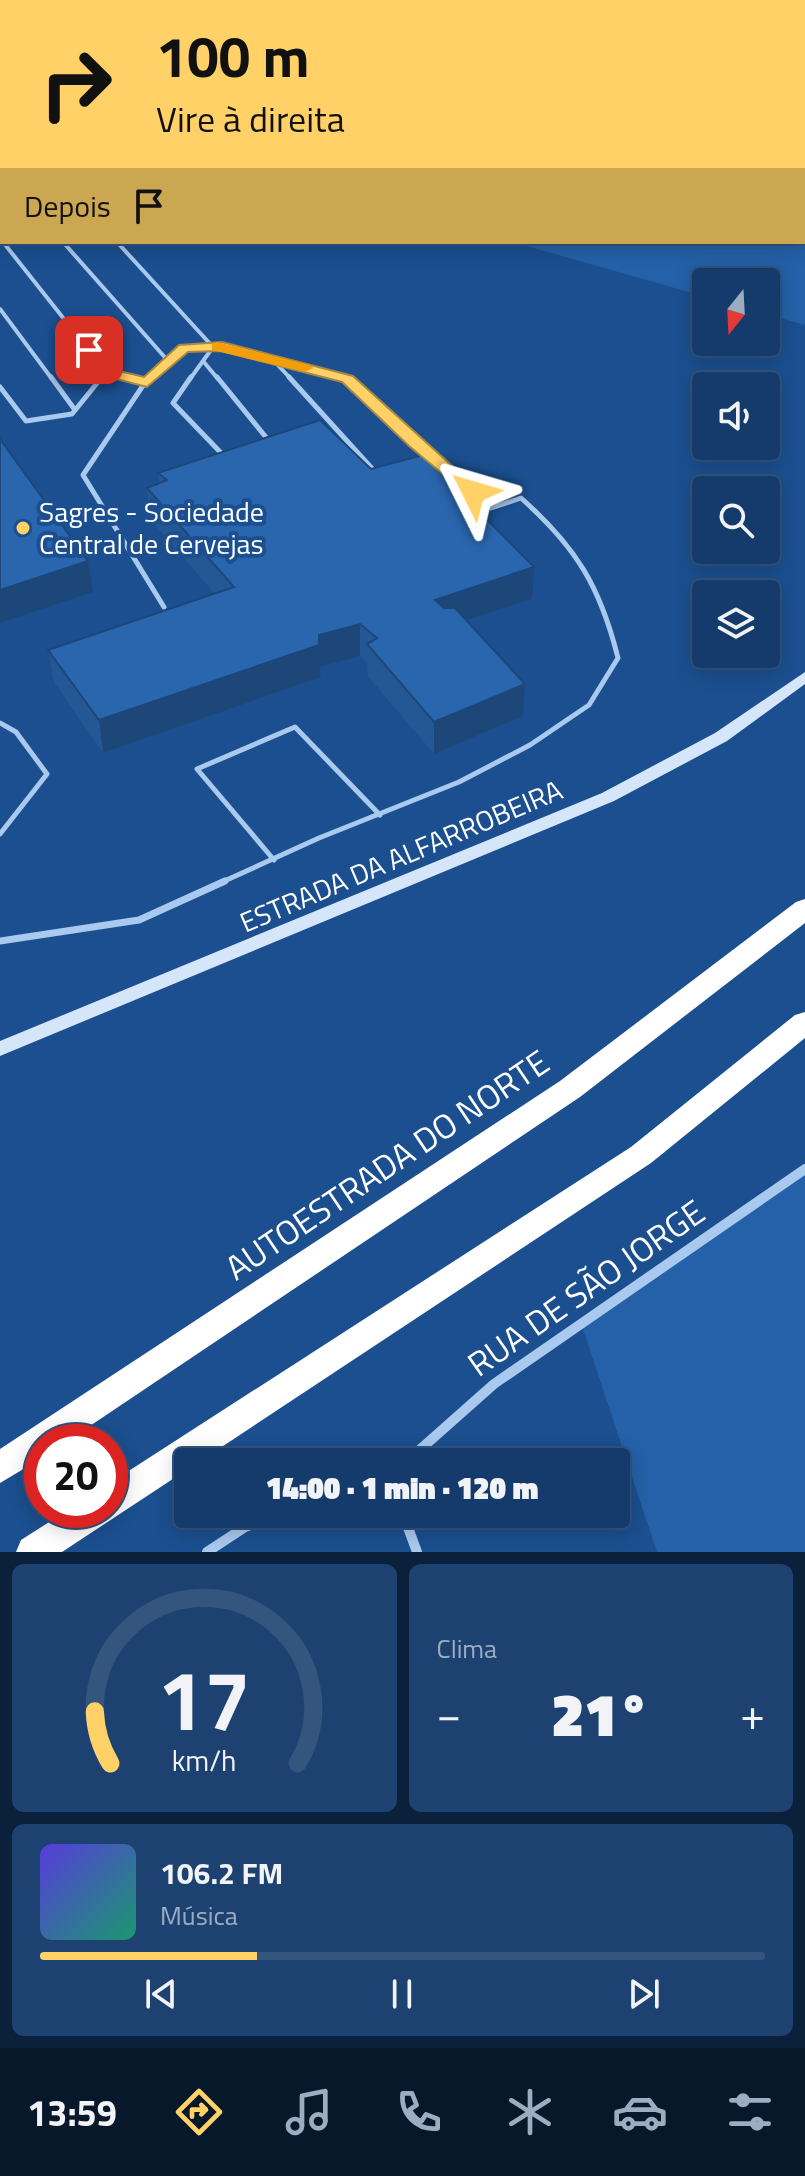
<!DOCTYPE html>
<html lang="pt">
<meta charset="utf-8">
<style>
body{margin:0;font-family:"Titillium Web",sans-serif;background:#1d4271;color:#f1f3f6;height:100vh;display:flex;flex-direction:column;font-size:30px;white-space:nowrap}
*{box-sizing:border-box;margin:0}
p{font-size:26px;color:#9dadc1}
.icon{flex:none;width:44px;height:44px;fill:none;stroke:currentColor;stroke-width:2;stroke-linecap:round;stroke-linejoin:round}
.map{position:relative;height:1552px;overflow:hidden}
.drawer{display:flex;flex-direction:column;gap:12px;padding:12px;background:#0b203b;flex:1}
.drawer>*{flex:none}
.hud{position:absolute;left:0px;top:0px;width:806px;height:244px;box-shadow:0 4px 20px #0003,0 0 0 2px #33557e;background:#ffd166;color:#111;overflow:hidden}
.needle{width:52px;rotate:198deg}
.buttons{position:absolute;left:692px;top:268px;display:grid;gap:16px}
.buttons a{display:grid;place-items:center;width:88px;height:88px;border-radius:8px;background:#143b6b;box-shadow:0 4px 20px #0003,0 0 0 2px #33557e;font-size:40px}
.speed{position:absolute;left:24px;top:1424px;display:flex;gap:16px;font-size:40px;font-weight:700;text-align:center}
.speed>*{display:grid;place-content:center;width:104px;height:104px;border-radius:50%;background:#143b6b;box-shadow:0 4px 20px #0003,0 0 0 2px #33557e;line-height:1}
.speed .limit{border:12px solid #d22;background:#fff;color:#111}
.pin{position:absolute;display:grid;place-items:center;width:68px;height:68px;color:#fff;margin:-34px;border-radius:16px;box-shadow:0 4px 12px #0006}
.me{position:absolute;width:88px;margin:-44px;rotate:310deg;stroke-linejoin:round;filter:drop-shadow(0 0 6px #0008)}
.turn{display:flex;align-items:center;gap:28px;height:168px;padding:0 24px;font-size:36px}
.turn .icon{width:104px;height:104px;stroke-width:2.5}
.turn b{display:block;font-size:56px;line-height:68px}
.then{display:flex;align-items:center;height:76px;padding:0 24px;background:#0003;gap:16px;font-size:30px}
.big{font-size:60px;font-weight:800;line-height:1.1}
.drawer .card{flex:1;display:flex;flex-direction:column;justify-content:center;gap:12px;min-width:0;padding:0 28px;border-radius:12px;background:#1d4271}
.drawer .dial{align-items:center;gap:0}
.dial svg{height:208px;overflow:visible;fill:none;stroke:#33557e;stroke-width:7;stroke-linecap:round;text-anchor:middle}
.dial text{fill:#f1f3f6;stroke:none}
.song{display:flex;align-items:center;gap:24px}
.cover{width:96px;height:96px;border-radius:12px;background:linear-gradient(135deg,hsl(250 70% 55%),hsl(160 70% 35%))}
.played{height:8px;border-radius:4px;background:linear-gradient(90deg,#ffd166 30%,#33557e 30%)}
.keys{display:flex;justify-content:space-around;direction:ltr}
.heat{display:flex;justify-content:space-between;align-items:center;font-size:44px;direction:ltr}
.drawer .tiles{flex:1;display:grid;gap:12px;grid-template-columns:1fr 1fr}
.card:last-child{grid-column:span 2}
.trip{position:absolute;left:174px;top:1448px;width:456px;height:80px;border-radius:8px;background:#143b6b;box-shadow:0 4px 20px #0003,0 0 0 2px #33557e;font-weight:800;line-height:80px;text-align:center}
.tab-bar{display:flex;height:128px;justify-content:space-around;align-items:center;background:#08182b;color:#9dadc1}
.tab-bar .icon{width:56px;height:56px}
.tab-bar .current{color:#ffd166}
.tab-bar b{font-size:36px;color:#f1f3f6}
.map>svg:first-child{display:block}
</style>
<div class="map">
<svg width="805" height="1552" viewBox="0 0 805 1552">
<rect width="100%" height="100%" fill="#1b4f8f"/>
<!-- green -->
<path fill="#2461a8" d="M0,0H805V325L766,314V282H706V297L513,242H804V2H2V53Z
M805,1166V1552H657L581,1323Z"/>
<g fill="none" stroke-linecap="round" stroke-linejoin="round">
<!-- lane-far2 -->
<path stroke="#a9c9ee" stroke-width="4" d="M3,242L106,372L136,379
M63,242L169,362
M117,242L213,347L190,379
M0,309L52,379
M203,361L218,379
M274,361L291,379
M100,379L106,372
M150,379L184,348L222,346L348,379"/>
<!-- lane-far1 -->
<path stroke="#a9c9ee" stroke-width="5" d="M51,377L75,410
M128,377L147,382
M152,377L142,387L83,475L164,607
M191,377L173,403L225,457
M217,377L269,441
M289,377L377,474
M0,387L26,421L72,414L102,377
M0,723L16,732L47,774L0,834
M274,860L197,769L295,727L380,815
M220,883L319,838L459,782L530,745L589,705L618,658C600,586 576,547 521,498L491,508L414,443L348,379L342,377"/>
<!-- lane -->
<path stroke="#a9c9ee" stroke-width="7" d="M0,941L139,920L225,881"/>
<!-- street -->
<path stroke="#a9c9ee" stroke-width="10" d="M406,1462L494,1384L805,1169
M403,1514L417,1552
M207,1552L245,1527L282,1514"/>
<!-- secondary -->
<path fill="#d6e6fa" fill-rule="evenodd" d="M805,672V684L727,741L614,801L0,1056V1041L602,793L715,733Z"/>
<!-- highway -->
<path fill="#fff" fill-rule="evenodd" d="M805,899V923L580,1097L66,1442H42V1458L0,1483V1449L560,1081L796,902Z
M805,1012V1038L651,1163L199,1462H188V1469L62,1552H16L21,1540L68,1510H110V1483L631,1147L795,1015Z"/>
</g>
<!-- wall -->
<path fill="#245895" d="M371,469L532,599L466,621L525,684L523,716L434,754L368,676L367,662L360,656L320,667L321,677L103,753L54,682L48,650L215,594L150,519L147,488L159,483L158,473Z"/>
<!-- shaded-wall -->
<path fill="#1d4779" d="M88,561L93,592L0,623V590Z
M534,567L532,599L434,631L435,600Z
M360,624V656L320,667L321,677L103,753L99,720L319,635Z
M525,684L523,716L434,754V722Z"/>
<!-- building -->
<path fill="#2a66ad" stroke="#1d4779" stroke-width="2" d="M320,420L371,469L423,455L534,567L435,600L444,608H455L525,684L434,722L367,644L377,638L360,624L319,635V645L99,720L48,650L234,587L147,488L167,480L158,473Z
M0,439L88,561L0,590Z"/>
<!-- route -->
<path fill="#ffd166" stroke="#a68842" stroke-width="2" d="M222,342L353,376L481,492L468,495L409,446L342,382L221,351L188,352L147,387L101,375L82,350L94,347L111,369L144,377L179,345Z"/>
<!-- slow -->
<path fill="#f59e0b" d="M217,342L310,365L313,368L305,372L212,350V344Z"/>
<!-- markers -->
<circle fill="#ffd166" stroke="#1b4f8f" stroke-width="3" cx="23" cy="528" r="8"/>
<g text-anchor="middle" stroke-width="8" stroke-linejoin="round" paint-order="stroke">
<!-- poi labels -->
<g font-size="28" fill="#fff" stroke="#1b4f8f" text-anchor="start">
<text x="39" y="522">Sagres - Sociedade<tspan x="39" dy="32">Central de Cervejas</tspan></text>
</g>
<!-- street labels -->
<g font-size="28" fill="#fff" stroke="#1b4f8f">
<text transform="translate(401 856) rotate(-23)" y="10">ESTRADA DA ALFARROBEIRA</text>
</g>
<!-- near-street labels -->
<g font-size="34" fill="#fff" stroke="#1b4f8f">
<text transform="translate(387 1165) rotate(-34)" y="12">AUTOESTRADA DO NORTE</text>
<text transform="translate(586 1288) rotate(-35)" y="12">RUA DE SÃO JORGE</text>
</g>
</g>
</svg>
<div class="buttons">
<a><svg class="needle" viewBox="-14 -14 28 28"><path d="M0-13l5 13h-10z" fill="#e53935"/><path d="M0 13l5-13h-10z" fill="#9dadc1"/></svg></a>
<a><svg class="icon" aria-label="sound" viewBox="0 0 24 24"><path d="M4 9h4l5-4v14l-5-4H4zM17 9q2 3 0 6"/></svg></a>
<a><svg class="icon" aria-label="search" viewBox="0 0 24 24"><circle cx="10" cy="10" r="6"/><path d="M15 15l6 6"/></svg></a>
<a><svg class="icon" aria-label="layers" viewBox="0 0 24 24"><path d="M12 4l9 5-9 5-9-5zM3 14l9 5 9-5"/></svg></a>
</div>
<div class="speed"><div class="limit">20</div></div>
<div class="pin" style="left:89px;top:350px;background:#d93025"><svg class="icon" aria-label="arrive" viewBox="0 0 24 24"><path d="M6 21V4h12l-3 4 3 4H6"/></svg></div>
<svg class="me" style="left:473px;top:492px" viewBox="-20 -20 40 40"><path d="M0-17L14 15 0 8-14 15z" fill="#ffd166" stroke="#fff" stroke-width="4"/></svg>
<div class="trip">14:00 · 1 min · 120 m</div>
<div class="hud">
<div class="turn"><svg class="icon" aria-label="right" viewBox="0 0 24 24"><path d="M7 20v-9h11M14 6l5 5-5 5"/></svg><div><b>100 m</b>Vire à direita</div></div>
<div class="then">Depois<svg class="icon" aria-label="arrive" viewBox="0 0 24 24"><path d="M6 21V4h12l-3 4 3 4H6"/></svg></div>
</div>
</div>
<section class="drawer">
<div class="tiles">
<div class="card dial"><svg viewBox="0 0 100 80">
<path d="M14 69A42 42 0 1 1 86 69"/>
<path d="M14 69A42 42 0 0 1 8 49" stroke="#ffd166"/>
<text x="50" y="56" font-size="32" font-weight="700">17</text>
<text x="50" y="72" font-size="11">km/h</text>
</svg></div>
<div class="card"><p>Clima</p>
<div class="heat"><a>−</a><b class="big">21°</b><a>+</a></div>
</div>
<div class="card">
<div class="song"><i class="cover"></i><div><b>106.2 FM</b><p>Música</p></div></div>
<div class="played"></div>
<div class="keys"><svg class="icon" aria-label="previous" viewBox="0 0 24 24"><path d="M18 5L8 12l10 7zM5 5v14"/></svg><svg class="icon" aria-label="pause" viewBox="0 0 24 24"><path d="M8 5v14M16 5v14"/></svg><svg class="icon" aria-label="next" viewBox="0 0 24 24"><path d="M6 5l10 7-10 7zM19 5v14"/></svg></div>
</div>
</div>
</section>
<nav class="tab-bar">
<b>13:59</b>
<svg class="icon current" aria-label="directions" viewBox="0 0 24 24"><path d="M12 3l9 9-9 9-9-9zM9 14v-3h6M13 9l2 2-2 2"/></svg>
<svg class="icon" aria-label="music" viewBox="0 0 24 24"><path d="M9 18V5l10-2v13"/><circle cx="6" cy="18" r="3"/><circle cx="16" cy="16" r="3"/></svg>
<svg class="icon" aria-label="phone" viewBox="0 0 24 24"><path d="M5 4h4l2 5-3 2q2 4 5 5l2-3 5 2v4C11 20 4 13 5 4z"/></svg>
<svg class="icon" aria-label="climate" viewBox="0 0 24 24"><path d="M12 3v18M4 7l16 10M4 17L20 7"/></svg>
<svg class="icon" aria-label="car" viewBox="0 0 24 24"><path d="M5 17H2v-5l4-1 3-4h7l3 4 3 1v5h-3M9 17h6M6 11h13"/><circle cx="7" cy="17" r="2"/><circle cx="17" cy="17" r="2"/></svg>
<svg class="icon" aria-label="filters" viewBox="0 0 24 24"><path d="M4 7h16M4 17h16"/><circle cx="9" cy="7" r="2"/><circle cx="15" cy="17" r="2"/></svg>
</nav>
